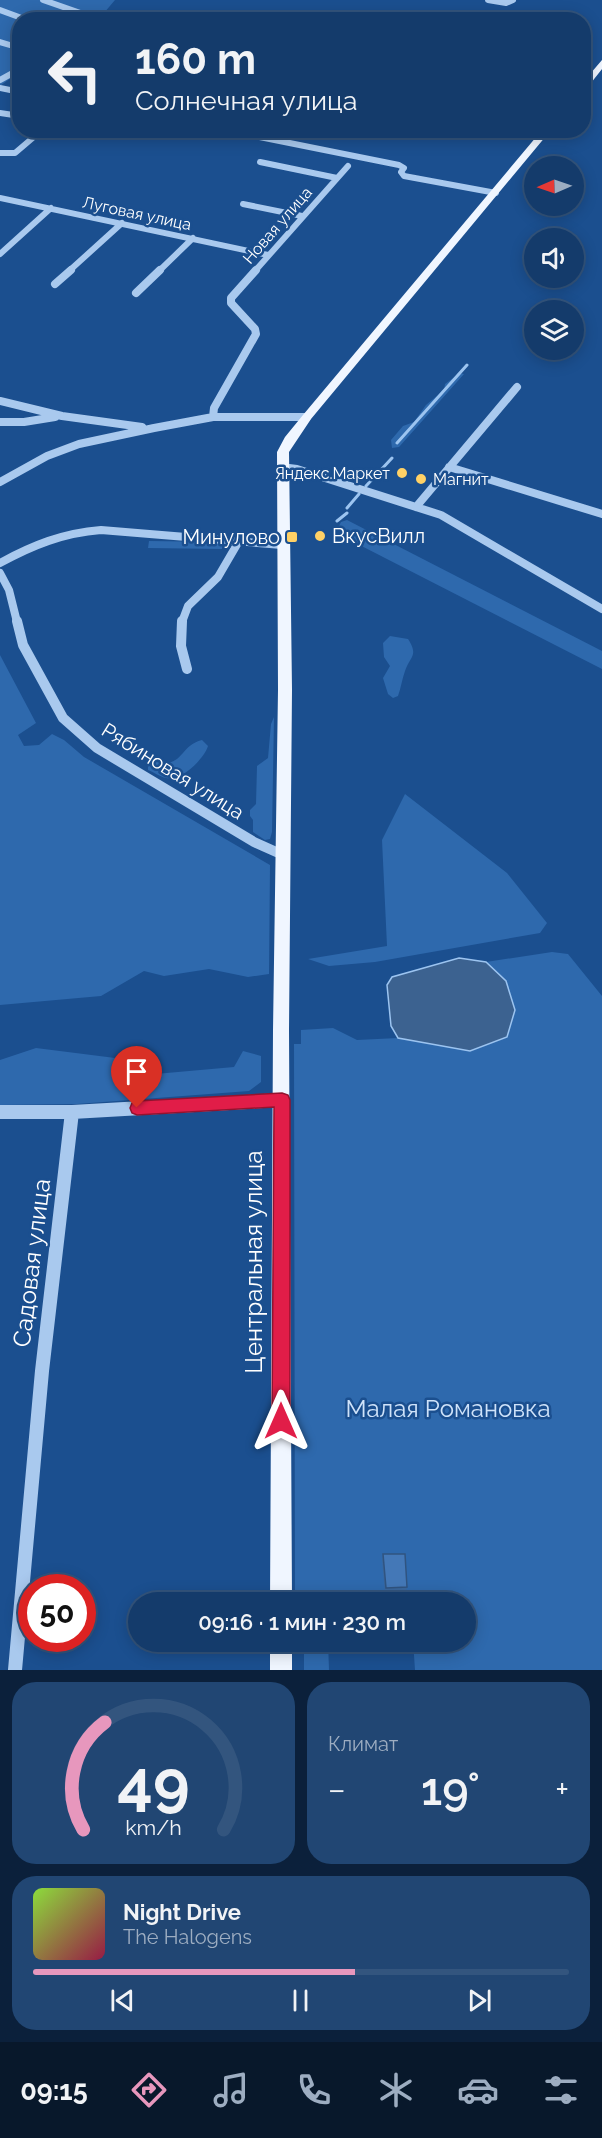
<!DOCTYPE html>
<html lang="ru">
<meta charset="utf-8">
<style>
body{margin:0;font-family:Raleway,sans-serif;background:#214673;color:#f1f3f6;height:100vh;display:flex;flex-direction:column;font-size:22px;white-space:nowrap}
*{box-sizing:border-box;margin:0}
p{font-size:20px;color:#9dadc1}
.icon{flex:none;width:33px;height:33px;fill:none;stroke:currentColor;stroke-width:2;stroke-linecap:round;stroke-linejoin:round}
.map{position:relative;height:1670px;overflow:hidden}
.sheet{display:flex;flex-direction:column;gap:12px;padding:12px;background:#0b203b;flex:1}
.sheet>*{flex:none}
.top-card{position:absolute;left:12px;top:12px;width:579px;height:126px;border-radius:24px;box-shadow:0 3px 15px #0003,0 0 0 2px #33557e;background:#143b6b;color:#f1f3f6;overflow:hidden}
.needle{width:39px;rotate:268deg}
.controls{position:absolute;left:524px;top:156px;display:grid;gap:12px}
.controls a{display:grid;place-items:center;width:60px;height:60px;border-radius:50%;background:#143b6b;box-shadow:0 3px 15px #0003,0 0 0 2px #33557e;font-size:30px}
.speed{position:absolute;left:18px;top:1574px;display:flex;gap:12px;font-size:30px;font-weight:700;text-align:center}
.speed>*{display:grid;place-content:center;width:78px;height:78px;border-radius:50%;background:#143b6b;box-shadow:0 3px 15px #0003,0 0 0 2px #33557e;line-height:1}
.speed .limit{border:9px solid #d22;background:#fff;color:#111}
.pin{position:absolute;display:grid;place-items:center;width:51px;height:51px;color:#fff;margin:-62px -26px;border-radius:50% 50% 50% 0;rotate:-45deg;box-shadow:0 0 6px #0007}
.pin .icon{rotate:45deg}
.me{position:absolute;width:66px;margin:-33px;rotate:0deg;stroke-linejoin:round;filter:drop-shadow(0 0 4px #0008)}
.turn{display:flex;align-items:center;gap:21px;height:126px;padding:0 24px;font-size:27px}
.turn .icon{width:78px;height:78px;stroke-width:2.5}
.turn b{display:block;font-size:42px;line-height:51px}
.big{font-size:45px;font-weight:600;line-height:1.1}
.sheet .card{flex:1;display:flex;flex-direction:column;justify-content:center;gap:9px;min-width:0;padding:0 21px;border-radius:24px;background:#214673}
.sheet .dial{align-items:center;gap:0}
.dial svg{height:156px;overflow:visible;fill:none;stroke:#33557e;stroke-width:7;stroke-linecap:round;text-anchor:middle}
.dial text{fill:#f1f3f6;stroke:none}
.song{display:flex;align-items:center;gap:18px}
.cover{width:72px;height:72px;border-radius:9px;background:linear-gradient(135deg,hsl(90 70% 55%),hsl(340 70% 35%))}
.played{height:6px;border-radius:3px;background:linear-gradient(90deg,#e797bd 60%,#33557e 60%)}
.keys{display:flex;justify-content:space-around;direction:ltr}
.heat{display:flex;justify-content:space-between;align-items:center;font-size:33px;direction:ltr}
.sheet .tiles{flex:1;display:grid;gap:12px;grid-template-columns:1fr 1fr}
.card:last-child{grid-column:span 2}
.trip{position:absolute;left:128px;top:1592px;width:348px;height:60px;border-radius:30px;background:#143b6b;box-shadow:0 3px 15px #0003,0 0 0 2px #33557e;font-weight:600;line-height:60px;text-align:center}
.menu{display:flex;height:96px;justify-content:space-around;align-items:center;background:#08182b;color:#9dadc1}
.menu .icon{width:42px;height:42px}
.menu .on{color:#e797bd}
.menu b{font-size:27px;color:#f1f3f6}
.map>svg:first-child{display:block}
</style>
<div class="map">
<svg width="602" height="1670" viewBox="0 0 602 1670">
<rect width="100%" height="100%" fill="#1b4f8f"/>
<!-- green -->
<path fill="#2e69ad" d="M0,0H115L104,13L91,19L20,20L19,72L0,86Z
M460,373L464,374L399,447L392,448L391,440L403,426L414,422L426,405L444,390L445,384Z
M347,520L602,651V669L342,536L338,528L341,522Z
M149,541L222,542V549L148,548Z
M390,636L408,639C419,656 410,656 405,671C402,679 401,688 398,696L393,698L388,694L383,678L390,666L384,657L383,643Z
M0,655L36,723L18,735L24,746L39,745L52,734L64,740L84,757L270,865L269,974L248,977L209,969L164,976L144,971L101,996L0,1005Z
M274,717L272,832L270,839L265,840L253,832V820L250,816V810L256,804L257,766L268,758L271,724Z
M202,740L208,746C204,759 181,782 166,778C160,777 154,772 148,770V764L153,761C184,770 178,746 202,740Z
M405,794L507,873L547,923L540,933L375,962L329,966L308,959L387,946L382,840Z
M552,952L568,954L602,996V1670H415L413,1641H465V1602H295L294,1044H301V1030L333,1028L357,1040L398,1038L470,1051L507,1037L506,981L486,962Z
M36,1048L131,1060L133,1076L234,1067L243,1051L261,1056V1082L249,1091L77,1104L0,1105V1060Z
M304,1641H328L329,1670H304Z"/>
<!-- water -->
<path fill="#3c6290" stroke="#9cc4f0" stroke-width="1.5" d="M459,958L486,962L506,981L515,1010L507,1037L470,1051L398,1038L391,1026L387,985L392,977Z"/>
<g fill="none" stroke-linecap="round" stroke-linejoin="round">
<!-- stream -->
<path stroke="#9cc4f0" stroke-width="3" d="M397,443L467,365
M366,486L392,458
M347,508L359,494
M337,521L347,513"/>
<!-- minor-far3 -->
<path stroke="#a9c9ee" stroke-width="6" d="M43,0L89,16L88,20
M488,0L506,3L513,0
M0,10L27,20
M145,15L170,20
M0,42L20,48
M0,80L20,69
M0,88L20,92
M0,113L20,116
M225,130L399,165L404,168L401,172L404,176L496,193
M0,153H15L42,130
M260,162L337,178
M0,198L268,255
M243,204L302,216
M0,254L51,208
M69,271L122,223
M159,271L193,238
M255,271L348,166"/>
<!-- minor-far2 -->
<path stroke="#a9c9ee" stroke-width="8" d="M55,284L71,270
M136,293L160,270
M0,401L62,416L142,427
M213,417L214,408L256,334L255,329L231,303V298L256,270
M0,422H24L55,417
M281,467L297,469L441,515L602,609
M449,467L602,514
M0,482L47,456L79,444L154,428L213,417H307
M416,507L517,387
M0,563C33,545 63,533 101,530L282,545
M0,573L9,590L17,622
M182,622L188,606L218,577L239,541"/>
<!-- minor-far1 -->
<path stroke="#a9c9ee" stroke-width="10" d="M17,621L23,645L63,718L97,748L254,842L283,855
M182,621L181,646L187,669"/>
<!-- minor -->
<path stroke="#a9c9ee" stroke-width="14" d="M0,1112H72L282,1100
M15,1670L42,1371L72,1112"/>
<!-- major -->
<path fill="#f0f6ff" fill-rule="evenodd" d="M602,60V69L587,88H584V81Z
M542,130H551L311,419L289,452L292,690L289,1030L292,1602H270L273,1030L278,690L277,452L285,437L303,415Z
M270,1641H292V1670H270Z"/>
</g>
<!-- wall -->
<path fill="#3a679d" d="M383,1554L407,1587L406,1592L385,1593L382,1560Z"/>
<!-- building -->
<path fill="#4478b7" stroke="#305480" stroke-width="1.5" d="M383,1554H405L407,1587L386,1588Z"/>
<!-- route -->
<path fill="#e11d48" stroke="#92132f" stroke-width="1.5" d="M282,1093L288,1095L290,1100V1421L287,1427L281,1430L274,1427L272,1421L274,1107L137,1115L132,1113L130,1108L132,1103L137,1101Z"/>
<!-- markers -->
<g fill="#ffd166" stroke="#1b4f8f" stroke-width="2">
<circle cx="402" cy="473" r="6"/>
<circle cx="421" cy="479" r="6"/>
<circle cx="320" cy="536" r="6"/>
<rect x="286" y="531" width="12" height="12" rx="3"/>
</g>
<g text-anchor="middle" stroke-width="5" stroke-linejoin="round" paint-order="stroke">
<!-- far-street labels -->
<g font-size="16" fill="#fff" stroke="#1b4f8f">
<text transform="translate(137 213) rotate(12)" y="6">Луговая улица</text>
<text transform="translate(277 225) rotate(-49)" y="6">Новая улица</text>
</g>
<!-- far-poi labels -->
<g font-size="16" fill="#fff" stroke="#1b4f8f" text-anchor="end">
<text x="390" y="479">Яндекс.Маркет</text>
<text x="433" y="485" text-anchor="start">Магнит</text>
</g>
<!-- poi labels -->
<g font-size="20" fill="#fff" stroke="#1b4f8f" text-anchor="start">
<text x="332" y="543">ВкусВилл</text>
<text x="280" y="544" text-anchor="end">Минулово</text>
</g>
<!-- street labels -->
<g font-size="20" fill="#fff" stroke="#1b4f8f">
<text transform="translate(173 771) rotate(32)" y="7">Рябиновая улица</text>
</g>
<!-- near-street labels -->
<g font-size="24" fill="#fff" stroke="#1b4f8f">
<text transform="translate(254 1262) rotate(-90)" y="8">Центральная улица</text>
<text transform="translate(32 1263) rotate(-83)" y="8">Садовая улица</text>
</g>
<!-- near-park labels -->
<g font-size="24" fill="#cfe3fa" stroke="#1b4f8f">
<text x="448" y="1417">Малая Романовка</text>
</g>
</g>
</svg>
<div class="controls">
<a><svg class="needle" viewBox="-14 -14 28 28"><path d="M0-13l5 13h-10z" fill="#e53935"/><path d="M0 13l5-13h-10z" fill="#9dadc1"/></svg></a>
<a><svg class="icon" aria-label="sound" viewBox="0 0 24 24"><path d="M4 9h4l5-4v14l-5-4H4zM17 9q2 3 0 6"/></svg></a>
<a><svg class="icon" aria-label="layers" viewBox="0 0 24 24"><path d="M12 4l9 5-9 5-9-5zM3 14l9 5 9-5"/></svg></a>
</div>
<div class="speed"><div class="limit">50</div></div>
<div class="pin" style="left:137px;top:1108px;background:#d93025"><svg class="icon" aria-label="arrive" viewBox="0 0 24 24"><path d="M6 21V4h12l-3 4 3 4H6"/></svg></div>
<svg class="me" style="left:281px;top:1421px" viewBox="-20 -20 40 40"><path d="M0-17L14 15 0 8-14 15z" fill="#e11d48" stroke="#fff" stroke-width="4"/></svg>
<div class="trip">09:16 · 1 мин · 230 m</div>
<div class="top-card">
<div class="turn"><svg class="icon" aria-label="left" viewBox="0 0 24 24"><path d="M17 20v-9H6M10 6l-5 5 5 5"/></svg><div><b>160 m</b>Солнечная улица</div></div>
</div>
</div>
<section class="sheet">
<div class="tiles">
<div class="card dial"><svg viewBox="0 0 100 80">
<path d="M14 69A42 42 0 1 1 86 69"/>
<path d="M14 69A42 42 0 0 1 25 14" stroke="#e797bd"/>
<text x="50" y="56" font-size="32" font-weight="700">49</text>
<text x="50" y="72" font-size="11">km/h</text>
</svg></div>
<div class="card"><p>Климат</p>
<div class="heat"><a>−</a><b class="big">19°</b><a>+</a></div>
</div>
<div class="card">
<div class="song"><i class="cover"></i><div><b>Night Drive</b><p>The Halogens</p></div></div>
<div class="played"></div>
<div class="keys"><svg class="icon" aria-label="previous" viewBox="0 0 24 24"><path d="M18 5L8 12l10 7zM5 5v14"/></svg><svg class="icon" aria-label="pause" viewBox="0 0 24 24"><path d="M8 5v14M16 5v14"/></svg><svg class="icon" aria-label="next" viewBox="0 0 24 24"><path d="M6 5l10 7-10 7zM19 5v14"/></svg></div>
</div>
</div>
</section>
<nav class="menu">
<b>09:15</b>
<svg class="icon on" aria-label="directions" viewBox="0 0 24 24"><path d="M12 3l9 9-9 9-9-9zM9 14v-3h6M13 9l2 2-2 2"/></svg>
<svg class="icon" aria-label="music" viewBox="0 0 24 24"><path d="M9 18V5l10-2v13"/><circle cx="6" cy="18" r="3"/><circle cx="16" cy="16" r="3"/></svg>
<svg class="icon" aria-label="phone" viewBox="0 0 24 24"><path d="M5 4h4l2 5-3 2q2 4 5 5l2-3 5 2v4C11 20 4 13 5 4z"/></svg>
<svg class="icon" aria-label="climate" viewBox="0 0 24 24"><path d="M12 3v18M4 7l16 10M4 17L20 7"/></svg>
<svg class="icon" aria-label="car" viewBox="0 0 24 24"><path d="M5 17H2v-5l4-1 3-4h7l3 4 3 1v5h-3M9 17h6M6 11h13"/><circle cx="7" cy="17" r="2"/><circle cx="17" cy="17" r="2"/></svg>
<svg class="icon" aria-label="filters" viewBox="0 0 24 24"><path d="M4 7h16M4 17h16"/><circle cx="9" cy="7" r="2"/><circle cx="15" cy="17" r="2"/></svg>
</nav>
